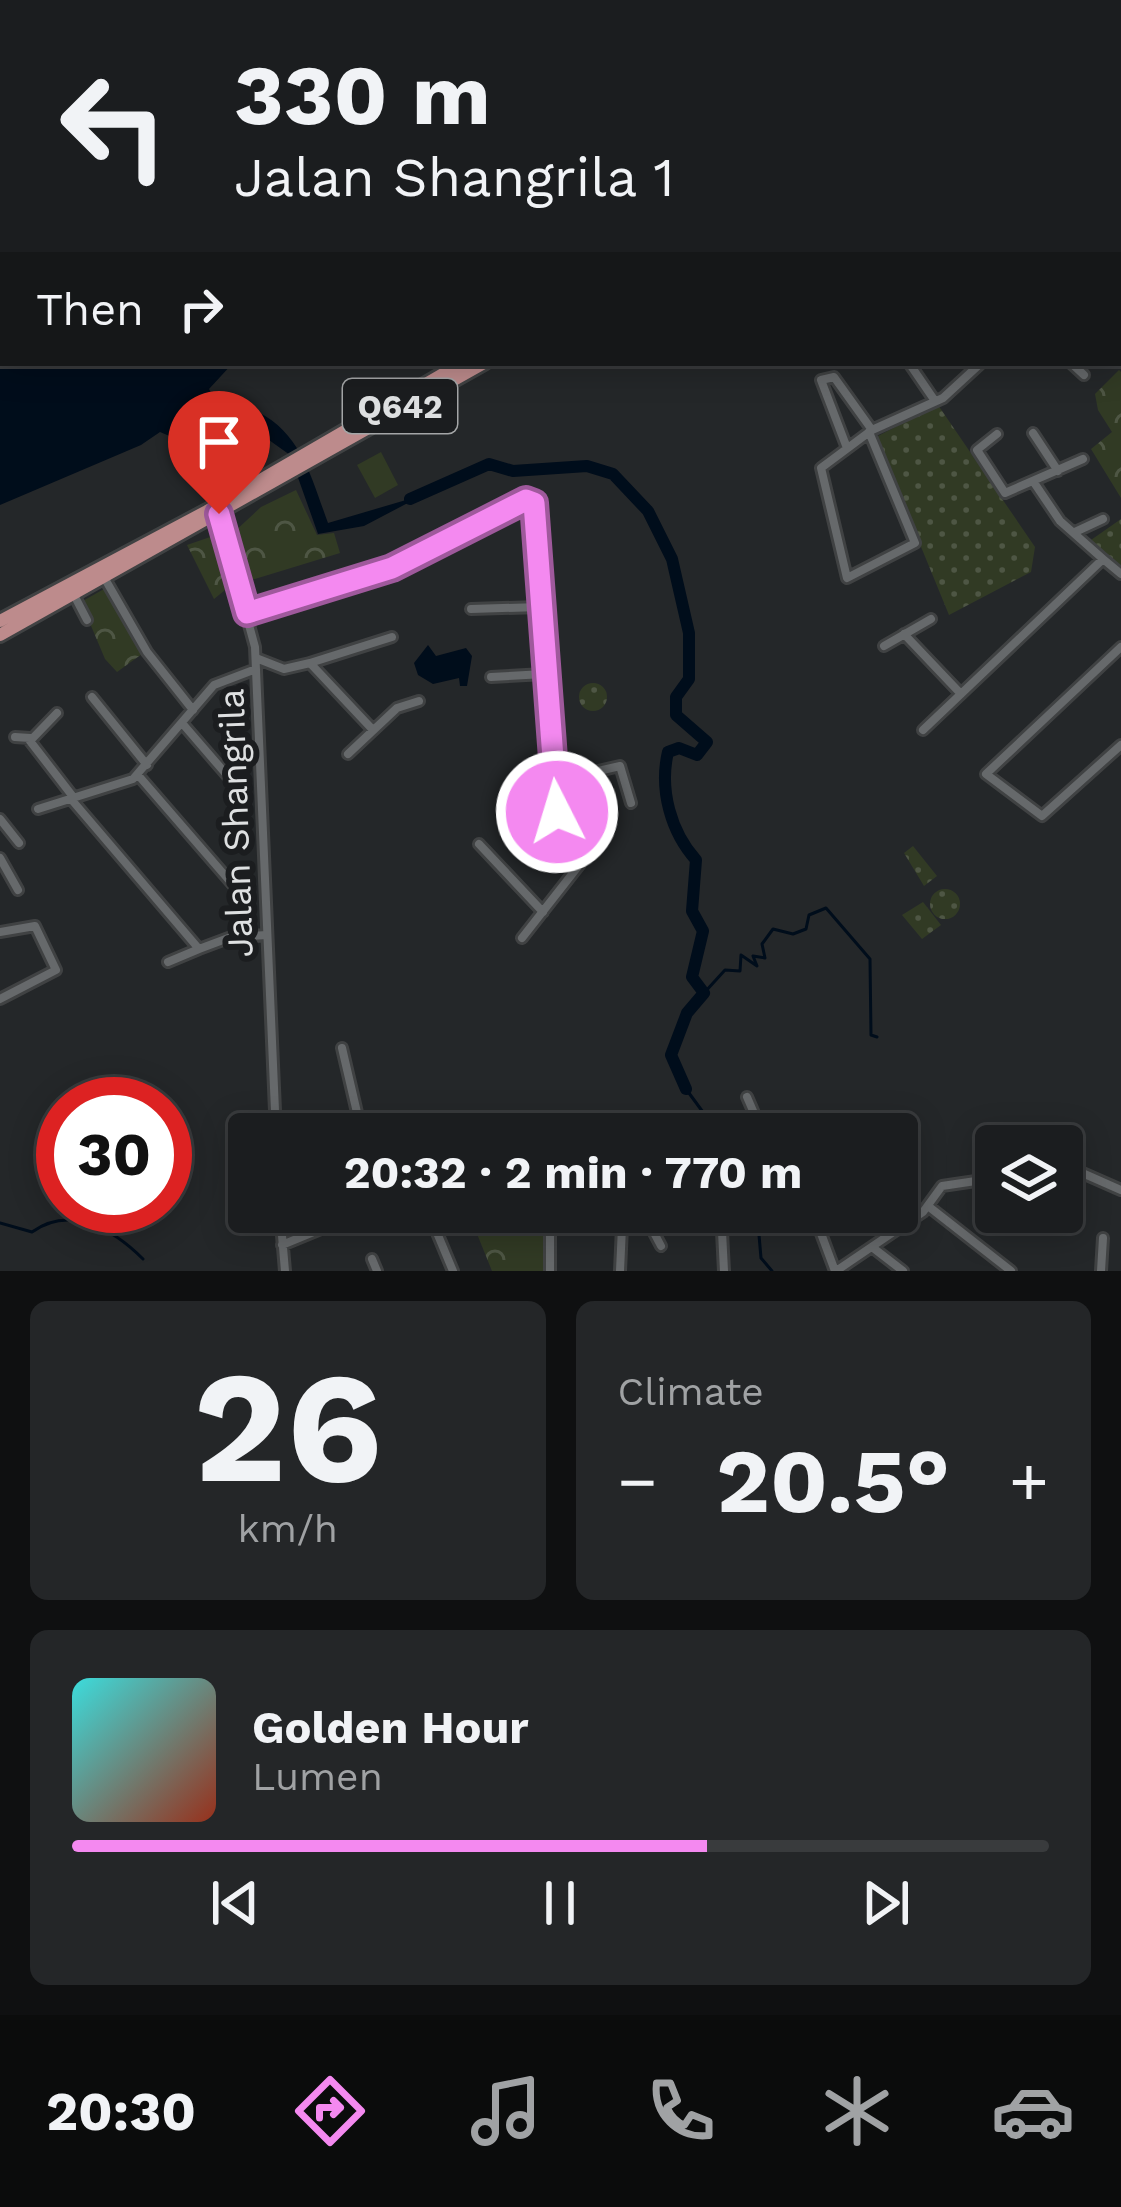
<!DOCTYPE html>
<meta charset="utf-8">
<style>
body{margin:0;font-family:"Work Sans",sans-serif;background:#242628;color:#f1f3f6;height:100vh;display:flex;flex-direction:column;font-size:45px;white-space:nowrap}
*{box-sizing:border-box;margin:0}
p{font-size:39px;color:#a0a2a4}
.icon{flex:none;width:66px;height:66px;fill:none;stroke:currentColor;stroke-width:2;stroke-linecap:round;stroke-linejoin:round}
.map{position:relative;height:1271px;overflow:hidden}
.sheet{display:flex;flex-direction:column;gap:30px;padding:30px;background:#0f1011;flex:1}
.sheet>*{flex:none}
.hud{position:absolute;left:0px;top:0px;width:1122px;height:366px;box-shadow:0 6px 30px #0003,0 0 0 3px #393b3d;background:#1b1d1f;color:#f1f3f6;overflow:hidden}
.controls{position:absolute;left:975px;top:1125px;display:grid;gap:24px}
.controls a{display:grid;place-items:center;width:108px;height:108px;border-radius:12px;background:#1b1d1f;box-shadow:0 6px 30px #0003,0 0 0 3px #393b3d;font-size:60px}
.speed{position:absolute;left:36px;top:1077px;display:flex;gap:24px;font-size:60px;font-weight:700;text-align:center}
.speed>*{display:grid;place-content:center;width:156px;height:156px;border-radius:50%;background:#1b1d1f;box-shadow:0 6px 30px #0003,0 0 0 3px #393b3d;line-height:1}
.speed .limit{border:18px solid #d22;background:#fff;color:#111}
.pin{position:absolute;display:grid;place-items:center;width:102px;height:102px;color:#fff;margin:-123px -51px;border-radius:50% 50% 50% 0;rotate:-45deg;box-shadow:0 0 12px #0007}
.pin .icon{rotate:45deg}
.me{position:absolute;width:132px;margin:-66px;rotate:355deg;stroke-linejoin:round;filter:drop-shadow(0 0 9px #0008)}
.turn{display:flex;align-items:center;gap:42px;height:252px;padding:0 36px;font-size:54px}
.turn .icon{width:156px;height:156px;stroke-width:2.5}
.turn b{display:block;font-size:84px;line-height:102px}
.then{display:flex;align-items:center;height:114px;padding:0 36px;background:#0003;gap:24px;font-size:45px}
.big{font-size:90px;font-weight:700;line-height:1.1}
.sheet .widget{flex:1;display:flex;flex-direction:column;justify-content:center;gap:18px;min-width:0;padding:0 42px;border-radius:18px;background:#242628}
.sheet .dial{align-items:center;gap:0}
.dial b{font-size:156px;line-height:1}
.song{display:flex;align-items:center;gap:36px}
.cover{width:144px;height:144px;border-radius:18px;background:linear-gradient(135deg,hsl(180 70% 55%),hsl(10 70% 35%))}
.played{height:12px;border-radius:6px;background:linear-gradient(90deg,#f489f0 65%,#393b3d 65%)}
.keys{display:flex;justify-content:space-around;direction:ltr}
.heat{display:flex;justify-content:space-between;align-items:center;font-size:66px;direction:ltr}
.sheet .tiles{flex:1;display:grid;gap:30px;grid-template-columns:1fr 1fr}
.widget:last-child{grid-column:span 2}
.trip{position:absolute;left:228px;top:1113px;width:690px;height:120px;border-radius:12px;background:#1b1d1f;box-shadow:0 6px 30px #0003,0 0 0 3px #393b3d;font-weight:700;line-height:120px;text-align:center}
.tabs{display:flex;height:192px;justify-content:space-around;align-items:center;background:#0b0c0c;color:#a0a2a4}
.tabs .icon{width:84px;height:84px}
.tabs .selected{color:#f489f0}
.tabs b{font-size:54px;color:#f1f3f6}
.map>svg:first-child{display:block}
</style>
<div class="map">
<svg width="1121" height="1271" viewBox="0 0 1121 1271">
<defs>
<pattern id="grass-dots" width="8" height="8" patternUnits="userSpaceOnUse" patternTransform="scale(3)"><rect width="8" height="8" fill="#313a24"/><path d="M2 2h.1M6 6h.1" fill="none" stroke="#4e5644" stroke-width="1.8" stroke-linecap="round"/></pattern>
<pattern id="forest-crowns" width="20" height="18" patternUnits="userSpaceOnUse" patternTransform="scale(3)"><rect width="20" height="18" fill="#313a24"/><path d="M2 6a3 3 0 1 1 6 0M12 15a3 3 0 1 1 6 0" fill="none" stroke="#4e5644"/></pattern>
</defs>
<rect width="100%" height="100%" fill="#242729"/>
<!-- grass -->
<path fill="url(#grass-dots)" d="M938,405L1035,547L1031,572L949,615L876,437Z
M1121,519V569L1091,540Z
M579 697a14 14 0 1 1 28 0a14 14 0 1 1-28 0Z
M913,846L937,876L924,886L904,853Z
M930 904a15 15 0 1 1 30 0a15 15 0 1 1-30 0Z
M923,902L941,925L922,939L902,915Z"/>
<!-- forest -->
<path fill="url(#forest-crowns)" d="M1119,370L1121,372V498L1091,449L1112,432L1098,410L1095,394Z
M296,490L317,535L334,533L340,553L248,581L233,533L261,507Z
M216,535L230,586L214,599L187,545Z
M104,589L142,654L117,672L105,659L81,602Z
M473,1212H544L543,1271H492L469,1214Z"/>
<!-- pitch -->
<path fill="#313a24" d="M381,452L398,485L375,498L357,465Z"/>
<!-- water -->
<path fill="#000d1b" d="M0,0H784L3,3V363H233L209,389L228,425L258,412C302,434 312,480 328,523L423,495L364,526L318,534L290,455L255,430C223,455 196,447 160,432L141,445L0,505Z
M428,645L436,656L466,648L472,656L467,686H460L459,678L433,684L418,675L414,663Z"/>
<g fill="none" stroke-linecap="round" stroke-linejoin="round">
<!-- stream -->
<path stroke="#000d1b" stroke-width="3" d="M795,0L797,3
M1002,3L1006,0
M704,993L725,970L740,971L741,955L757,966L753,956L765,958L762,944L773,929L793,934L806,929L809,915L826,908L870,959L871,1035L877,1037
M686,1089L719,1134
M757,1212L761,1258L772,1271
M0,1223L32,1232C71,1204 114,1230 143,1259"/>
<!-- river -->
<path stroke="#000d1b" stroke-width="12" d="M410,499L489,464L513,471L587,466L613,474L648,511L672,559L689,633V679L676,697V715L707,742L697,755L679,748L668,752C659,790 671,832 696,860L692,911L703,931L692,977L704,993L687,1013L671,1055L686,1089"/>
<defs>
<path id="street" d="M1058,0L1061,3
M955,3L959,0
M1119,28L1121,26
M1119,75L1121,78
M1119,212L1121,215
M1119,315L1121,317
M909,363L935,401
M1071,363L1084,375
M869,432L915,543L847,578L821,468L872,430L943,398L981,363
M1033,433L1058,471
M997,434L977,450L1005,493L1083,459
M847,448L821,380L834,377L872,430
M1035,484L1060,521L1103,559
M219,515L255,647L276,1134
M1075,532L1103,519
M105,579L147,652L193,710
M74,595L87,620
M471,609L540,607
M247,613L392,568L526,500L534,503L557,812L580,864L522,938
M904,634L961,694
M884,646L931,619
M1121,647L986,774L1042,816L1121,745
M256,658L284,669L310,663L373,730
M310,663L392,637
M491,677L544,674
M92,697L147,765
M57,713L30,741L74,798
M182,723L245,796
M923,730L1103,559L1121,574
M15,737L30,738
M348,754L397,708L419,701
M138,775L241,894
M555,781L620,766L631,803
M71,799L199,949L231,937L267,935
M38,809L133,779L214,685L256,669
M0,819L19,843
M479,844L543,912
M0,858L18,890
M0,932L35,926L56,970L0,999
M168,962L199,949
M342,1048L362,1134
M747,1097L763,1134
M677,1125L681,1134
M1002,1129L1007,1146
M1062,1164L1121,1190
M928,1206L1011,1271
M280,1212L285,1271
M550,1212V1271
M643,1212L661,1246
M721,1212L724,1271
M813,1212L835,1271
M435,1228L453,1271
M282,1245L362,1212
M872,1247L903,1271
M372,1259L377,1271
M620,1271L622,1227
M836,1271L923,1212L942,1186L996,1178
M1101,1271L1103,1238"/>
<path id="primary" d="M1015,3L1018,0
M1030,3L1034,0
M0,621L207,511L462,363
M0,635L484,363"/>
</defs>
<!-- street casing -->
<use href="#street" stroke="#404243" stroke-width="14"/>
<!-- primary casing -->
<use href="#primary" stroke="#404243" stroke-width="18"/>
<!-- street -->
<use href="#street" stroke="#66696b" stroke-width="8"/>
<!-- primary -->
<use href="#primary" stroke="#bd8b8c" stroke-width="12"/>
</g>
<g fill="none" stroke-linecap="round" stroke-linejoin="round">
<defs>
<path id="route" d="M219,514L247,613L392,568L526,500L534,503L557,812"/>
</defs>
<!-- route casing -->
<use href="#route" stroke="#9f599c" stroke-width="30"/>
<!-- route -->
<use href="#route" stroke="#f489f0" stroke-width="21"/>
</g>
<g text-anchor="middle" stroke-width="12" stroke-linejoin="round" paint-order="stroke">
<!-- shield labels -->
<rect fill="#1b1d1f" stroke="#a4a6a7" stroke-width="3" x="343" y="379" width="114" height="54" rx="9"/>
<g font-size="33" font-weight="bold" fill="#dee0e1">
<text x="400" y="418">Q642</text>
</g>
<!-- street labels -->
<g font-size="36" fill="#dee0e1" stroke="#1b1d1f">
<text transform="translate(235 823) rotate(-92)" y="13">Jalan Shangrila</text>
</g>
</g>
</svg>
<div class="controls">
<a><svg class="icon" aria-label="layers" viewBox="0 0 24 24"><path d="M12 4l9 5-9 5-9-5zM3 14l9 5 9-5"/></svg></a>
</div>
<div class="speed"><div class="limit">30</div></div>
<div class="pin" style="left:219px;top:514px;background:#d93025"><svg class="icon" aria-label="arrive" viewBox="0 0 24 24"><path d="M6 21V4h12l-3 4 3 4H6"/></svg></div>
<svg class="me" style="left:557px;top:812px" viewBox="-20 -20 40 40"><circle r="17" fill="#f489f0" stroke="#fff" stroke-width="3"/><path d="M0-11L8 9 0 5-8 9z" fill="#fff"/></svg>
<div class="trip">20:32 · 2 min · 770 m</div>
<div class="hud">
<div class="turn"><svg class="icon" aria-label="left" viewBox="0 0 24 24"><path d="M17 20v-9H6M10 6l-5 5 5 5"/></svg><div><b>330 m</b>Jalan Shangrila 1</div></div>
<div class="then">Then<svg class="icon" aria-label="right" viewBox="0 0 24 24"><path d="M7 20v-9h11M14 6l5 5-5 5"/></svg></div>
</div>
</div>
<section class="sheet">
<div class="tiles">
<div class="widget dial"><b>26</b><p>km/h</p></div>
<div class="widget"><p>Climate</p>
<div class="heat"><a>−</a><b class="big">20.5°</b><a>+</a></div>
</div>
<div class="widget">
<div class="song"><i class="cover"></i><div><b>Golden Hour</b><p>Lumen</p></div></div>
<div class="played"></div>
<div class="keys"><svg class="icon" aria-label="previous" viewBox="0 0 24 24"><path d="M18 5L8 12l10 7zM5 5v14"/></svg><svg class="icon" aria-label="pause" viewBox="0 0 24 24"><path d="M8 5v14M16 5v14"/></svg><svg class="icon" aria-label="next" viewBox="0 0 24 24"><path d="M6 5l10 7-10 7zM19 5v14"/></svg></div>
</div>
</div>
</section>
<nav class="tabs">
<b>20:30</b>
<svg class="icon selected" aria-label="directions" viewBox="0 0 24 24"><path d="M12 3l9 9-9 9-9-9zM9 14v-3h6M13 9l2 2-2 2"/></svg>
<svg class="icon" aria-label="music" viewBox="0 0 24 24"><path d="M9 18V5l10-2v13"/><circle cx="6" cy="18" r="3"/><circle cx="16" cy="16" r="3"/></svg>
<svg class="icon" aria-label="phone" viewBox="0 0 24 24"><path d="M5 4h4l2 5-3 2q2 4 5 5l2-3 5 2v4C11 20 4 13 5 4z"/></svg>
<svg class="icon" aria-label="climate" viewBox="0 0 24 24"><path d="M12 3v18M4 7l16 10M4 17L20 7"/></svg>
<svg class="icon" aria-label="car" viewBox="0 0 24 24"><path d="M5 17H2v-5l4-1 3-4h7l3 4 3 1v5h-3M9 17h6M6 11h13"/><circle cx="7" cy="17" r="2"/><circle cx="17" cy="17" r="2"/></svg>
</nav>
